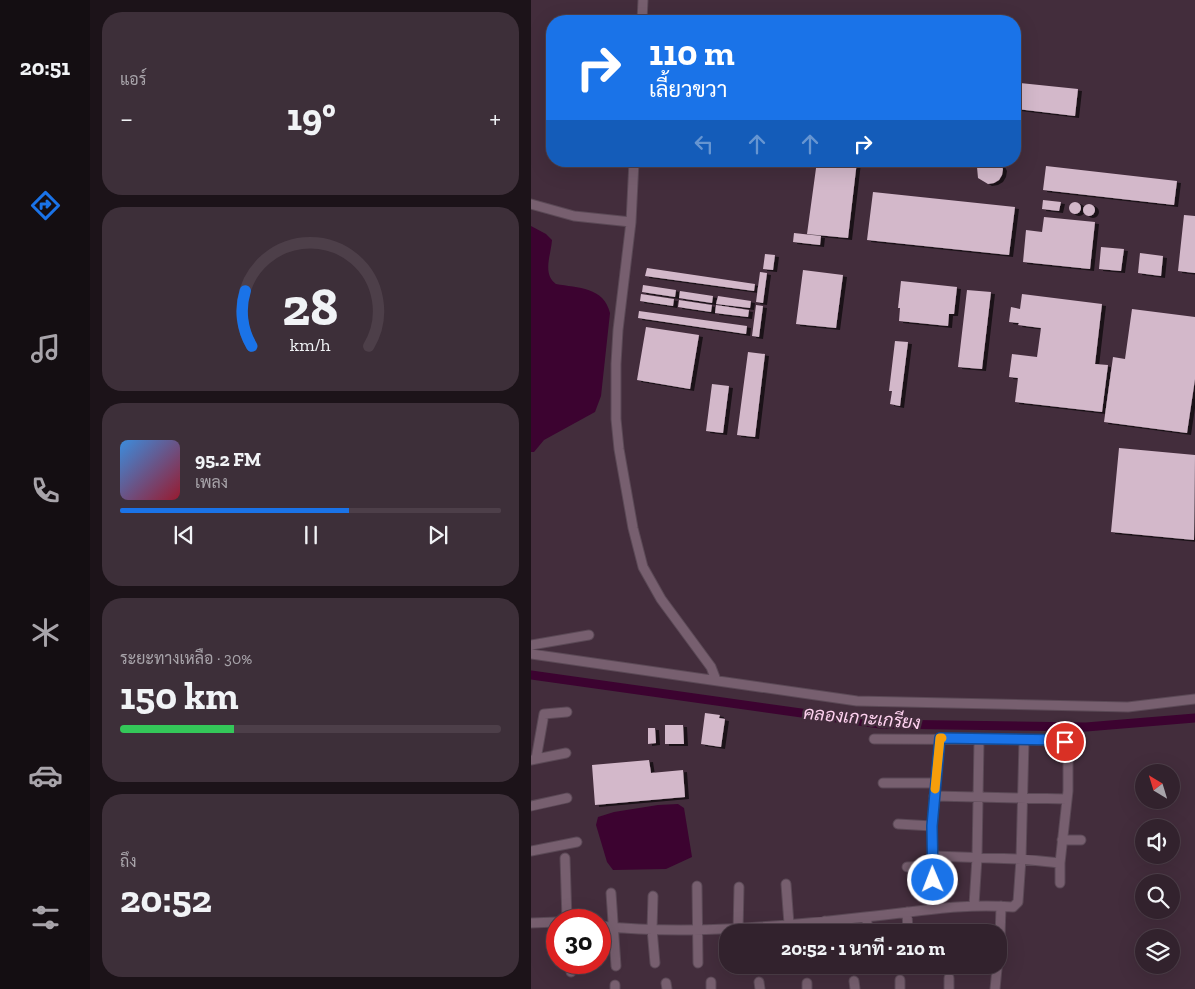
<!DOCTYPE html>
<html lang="th">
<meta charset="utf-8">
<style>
body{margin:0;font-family:"Zilla Slab",Sarabun,serif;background:#3d2f39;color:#f1f3f6;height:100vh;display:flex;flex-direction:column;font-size:19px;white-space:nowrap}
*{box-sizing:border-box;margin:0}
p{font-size:16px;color:#a8a4aa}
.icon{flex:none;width:28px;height:28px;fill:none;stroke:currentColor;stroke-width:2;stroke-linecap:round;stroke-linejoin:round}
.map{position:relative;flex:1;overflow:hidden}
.sheet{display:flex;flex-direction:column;gap:12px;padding:12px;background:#1c1319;width:441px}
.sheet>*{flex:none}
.hud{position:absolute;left:15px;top:15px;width:475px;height:152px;border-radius:20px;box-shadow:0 5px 20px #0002,0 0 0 1px #4d3f49;background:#1a73e8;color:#fff;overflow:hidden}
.needle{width:32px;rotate:322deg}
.tools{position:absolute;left:604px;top:764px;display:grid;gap:10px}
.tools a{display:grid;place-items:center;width:45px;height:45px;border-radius:50%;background:#32222d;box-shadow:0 5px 20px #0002,0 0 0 1px #4d3f49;font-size:25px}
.speed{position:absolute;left:15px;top:909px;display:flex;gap:10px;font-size:25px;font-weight:700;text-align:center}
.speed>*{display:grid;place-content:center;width:65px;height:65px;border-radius:50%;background:#32222d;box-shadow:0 5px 20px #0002,0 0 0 1px #4d3f49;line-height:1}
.speed .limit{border:8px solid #d22;background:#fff;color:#111}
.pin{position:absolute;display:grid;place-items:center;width:42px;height:42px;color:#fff;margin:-21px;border:2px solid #fff;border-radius:50%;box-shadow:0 1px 5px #0007}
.me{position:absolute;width:55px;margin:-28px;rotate:359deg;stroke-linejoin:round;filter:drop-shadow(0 0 4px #0008)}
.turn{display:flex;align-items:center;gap:18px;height:105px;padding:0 20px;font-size:22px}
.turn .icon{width:65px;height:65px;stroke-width:2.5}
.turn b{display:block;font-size:35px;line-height:42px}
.lanes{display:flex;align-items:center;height:48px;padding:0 20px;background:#0003;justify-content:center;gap:25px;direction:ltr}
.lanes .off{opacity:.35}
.big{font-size:38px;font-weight:700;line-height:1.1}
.sheet .widget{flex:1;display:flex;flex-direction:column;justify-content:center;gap:8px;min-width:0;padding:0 18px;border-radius:20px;background:#3d2f39}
.sheet .dial{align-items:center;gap:0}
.dial svg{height:130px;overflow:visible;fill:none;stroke:#4d3f49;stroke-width:7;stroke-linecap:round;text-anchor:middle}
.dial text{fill:#f1f3f6;stroke:none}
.song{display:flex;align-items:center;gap:15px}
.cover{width:60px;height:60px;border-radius:8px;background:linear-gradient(135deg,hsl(210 70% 55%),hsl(350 70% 35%))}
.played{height:5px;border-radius:2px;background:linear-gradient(90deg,#1a73e8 60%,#4d3f49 60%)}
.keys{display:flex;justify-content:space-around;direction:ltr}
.heat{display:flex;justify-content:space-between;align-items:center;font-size:28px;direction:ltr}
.charge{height:8px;border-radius:4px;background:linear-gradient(90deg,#34c759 30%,#4d3f49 0)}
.trip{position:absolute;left:188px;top:924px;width:288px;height:50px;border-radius:20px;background:#32222d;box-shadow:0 5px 20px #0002,0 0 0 1px #4d3f49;font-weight:700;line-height:50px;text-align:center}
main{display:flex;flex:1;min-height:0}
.tab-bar{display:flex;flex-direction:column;width:90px;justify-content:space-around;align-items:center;background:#140e12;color:#a8a4aa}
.tab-bar .icon{width:35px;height:35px}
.tab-bar .selected{color:#1a73e8}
.tab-bar b{font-size:22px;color:#f1f3f6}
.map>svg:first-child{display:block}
</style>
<main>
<nav class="tab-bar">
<b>20:51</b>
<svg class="icon selected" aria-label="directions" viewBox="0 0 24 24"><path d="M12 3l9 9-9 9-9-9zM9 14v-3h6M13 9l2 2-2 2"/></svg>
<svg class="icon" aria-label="music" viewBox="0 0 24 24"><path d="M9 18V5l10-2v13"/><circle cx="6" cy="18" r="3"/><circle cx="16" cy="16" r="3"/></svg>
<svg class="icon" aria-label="phone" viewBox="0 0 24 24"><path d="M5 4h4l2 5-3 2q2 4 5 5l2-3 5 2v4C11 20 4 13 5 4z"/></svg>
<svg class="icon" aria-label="climate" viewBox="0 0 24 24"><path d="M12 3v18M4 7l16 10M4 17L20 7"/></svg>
<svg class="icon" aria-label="car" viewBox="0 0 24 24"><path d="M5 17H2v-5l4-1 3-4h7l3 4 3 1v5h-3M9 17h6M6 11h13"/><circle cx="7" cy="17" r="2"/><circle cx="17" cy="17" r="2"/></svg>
<svg class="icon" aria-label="filters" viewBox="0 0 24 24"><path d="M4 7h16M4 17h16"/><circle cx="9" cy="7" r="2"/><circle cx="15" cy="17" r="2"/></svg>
</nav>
<section class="sheet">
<div class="widget"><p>แอร์</p>
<div class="heat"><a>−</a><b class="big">19°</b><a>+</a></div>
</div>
<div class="widget dial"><svg viewBox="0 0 100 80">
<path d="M14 69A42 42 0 1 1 86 69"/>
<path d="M14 69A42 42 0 0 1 10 35" stroke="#1a73e8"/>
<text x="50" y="56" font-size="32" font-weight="700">28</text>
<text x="50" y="72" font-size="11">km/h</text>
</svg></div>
<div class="widget">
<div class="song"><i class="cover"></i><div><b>95.2 FM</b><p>เพลง</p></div></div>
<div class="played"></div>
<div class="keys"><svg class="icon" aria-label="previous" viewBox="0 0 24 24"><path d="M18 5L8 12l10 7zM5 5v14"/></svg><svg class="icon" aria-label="pause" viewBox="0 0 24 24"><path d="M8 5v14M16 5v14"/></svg><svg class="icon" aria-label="next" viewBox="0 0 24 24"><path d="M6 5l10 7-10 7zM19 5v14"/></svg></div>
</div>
<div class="widget"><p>ระยะทางเหลือ · 30%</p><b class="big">150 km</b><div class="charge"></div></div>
<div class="widget"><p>ถึง</p><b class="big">20:52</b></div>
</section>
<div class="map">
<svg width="664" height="989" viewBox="0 0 664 989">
<defs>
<filter id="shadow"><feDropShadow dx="4" dy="2" stdDeviation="0" flood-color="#0009"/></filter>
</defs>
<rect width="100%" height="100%" fill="#432d3c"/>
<!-- water -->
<path fill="#3c0330" d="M0,226L15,234L21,240C20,255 11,274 25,284C47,288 73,287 79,313L70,396L64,412L13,440L3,452H0Z
M127,805L147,804L153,808L161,857L135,869L82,870L76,862L65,825L67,817L83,812Z"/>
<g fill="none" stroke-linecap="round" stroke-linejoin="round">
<!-- canal -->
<path stroke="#3c0330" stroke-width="9" d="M0,675L349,724L555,727L664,718"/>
</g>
<!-- building -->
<path fill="#d3b8ca" filter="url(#shadow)" d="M489,83L547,89L544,116L486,109Z
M286,161H326L317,238L276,234Z
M449,161H468L472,169L471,175L468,180L463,183L457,184L447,178L446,167Z
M515,166L646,181L643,205L512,190Z
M342,192L484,207L478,255L336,240Z
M512,200L530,202L528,211L511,209Z
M538 208a6 6 0 1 1 12 0a6 6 0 1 1-12 0Z
M552 210a6 6 0 1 1 12 0a6 6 0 1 1-12 0Z
M653,215L664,216V273L647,271Z
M513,217L564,222L559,269L492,262L495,230L511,232Z
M263,233L290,236L289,245L262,242Z
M570,247L593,249L590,271L568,269Z
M609,253L632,256L630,276L607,273Z
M234,254L244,255L242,270L232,269Z
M116,268L224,284L223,291L114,276Z
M272,270L312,275L305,328L265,324Z
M229,272L236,273L232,303L225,302Z
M370,281L426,287L423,314H418L417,326L368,321L369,308H367Z
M112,285L145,290L144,297L111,292Z
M436,290L460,292L451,369L427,367Z
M149,291L182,296L181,303L148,298Z
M110,294L143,299L142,306L109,301Z
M491,294L571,304L564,364L577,365L571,412L484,402L487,378L478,377L481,354L506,357L510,328L487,325L488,323L478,322L480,307L489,309Z
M187,296L220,301L219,308L185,304Z
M148,300L181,305L180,312L147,307Z
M185,305L218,310L217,317L184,313Z
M225,305L232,306L228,337L221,336Z
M601,309L664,317V379L656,433L573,422L582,357L594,359Z
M108,311L216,326L215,334L107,318Z
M115,327L168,335L159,389L106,380Z
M364,341L377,342L369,406L359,404L361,391H358Z
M217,352L234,354L224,437L206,435Z
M181,384L198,386L192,433L175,431Z
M588,448L664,455L663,540L580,532Z
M174,713L189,715L188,718L194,719L190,747L170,744Z
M134,725H152L153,744H134Z
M117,728H124L125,743L117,744Z
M118,760L120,773L152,770L154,797L64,805L61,765Z"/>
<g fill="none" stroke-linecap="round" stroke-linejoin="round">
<defs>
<path id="minor" d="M111,21L112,0
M103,161L100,222L87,330L85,364V419L88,449L102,528L112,567L130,599L180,667L185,680
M0,204L43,216L100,222
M0,645L58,635
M0,654L326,701L597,707L664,699
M343,739L531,740L536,744L537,747V791L529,863V883
M5,759L13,714L36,712
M0,760L35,753
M352,783H405
M403,796L536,799
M0,806L36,798
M367,824L401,826
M531,840H550
M0,851L46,842
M402,856L490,859L529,863
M34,858L36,920
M376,867L402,866
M255,884L258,924
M166,886L167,963
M80,893L85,966
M122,896L121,929L124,963
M443,905L446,858L448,740
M403,908L401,826L409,738
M376,912L377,932
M336,917V932
M294,921V932
M0,923L26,922
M69,926C155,935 248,927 334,917C386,912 429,903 482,907L487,902L490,859L493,740
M207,932L208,887
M39,962L40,972
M253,965V966
M296,965V966
M418,978V989
M369,980V989
M323,981L324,989
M180,982V989
M228,982L229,989
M135,983L136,989
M276,983V989
M84,985V989
M464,989L469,938L470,906"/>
</defs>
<!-- minor casing -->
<use href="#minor" stroke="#5b4956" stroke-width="11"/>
<!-- minor -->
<use href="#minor" stroke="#775f6f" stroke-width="9"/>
</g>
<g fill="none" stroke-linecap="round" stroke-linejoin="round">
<defs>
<path id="route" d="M402,880L401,826L409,738L531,740L534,742"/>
</defs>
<!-- route casing -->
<use href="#route" stroke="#114b97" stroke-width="12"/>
<!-- route -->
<use href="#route" stroke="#1a73e8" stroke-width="9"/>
<!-- slow -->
<path stroke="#f59e0b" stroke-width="9" d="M404,789L409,738H411"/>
</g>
<g text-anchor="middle" stroke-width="5" stroke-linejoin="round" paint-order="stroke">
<!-- water labels -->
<g font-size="18" font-style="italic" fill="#fed1ef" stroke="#432d3c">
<text transform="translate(331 718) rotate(5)" y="6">คลองเกาะเกรียง</text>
</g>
</g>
</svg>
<div class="tools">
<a><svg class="needle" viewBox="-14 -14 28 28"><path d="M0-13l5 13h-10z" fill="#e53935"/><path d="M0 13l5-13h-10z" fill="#a8a4aa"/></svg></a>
<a><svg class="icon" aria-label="sound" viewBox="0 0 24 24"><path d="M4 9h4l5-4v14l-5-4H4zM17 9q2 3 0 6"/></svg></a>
<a><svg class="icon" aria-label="search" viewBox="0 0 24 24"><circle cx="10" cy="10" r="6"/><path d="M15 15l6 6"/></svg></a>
<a><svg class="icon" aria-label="layers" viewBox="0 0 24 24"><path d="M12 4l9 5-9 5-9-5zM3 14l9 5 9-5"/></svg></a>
</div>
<div class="speed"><div class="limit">30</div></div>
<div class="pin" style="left:534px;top:742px;background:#d93025"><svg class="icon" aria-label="arrive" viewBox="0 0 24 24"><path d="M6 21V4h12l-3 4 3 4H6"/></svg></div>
<svg class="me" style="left:402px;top:880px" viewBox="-20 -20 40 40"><circle r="17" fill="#1a73e8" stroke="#fff" stroke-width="3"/><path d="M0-11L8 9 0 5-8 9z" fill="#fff"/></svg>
<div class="trip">20:52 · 1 นาที · 210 m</div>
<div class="hud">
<div class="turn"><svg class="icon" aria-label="right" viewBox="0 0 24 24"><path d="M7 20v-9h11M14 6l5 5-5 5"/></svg><div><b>110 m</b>เลี้ยวขวา</div></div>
<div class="lanes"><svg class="icon off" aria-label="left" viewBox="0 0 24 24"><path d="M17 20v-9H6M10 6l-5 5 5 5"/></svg><svg class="icon off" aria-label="ahead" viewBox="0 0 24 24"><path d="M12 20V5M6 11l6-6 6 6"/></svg><svg class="icon off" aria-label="ahead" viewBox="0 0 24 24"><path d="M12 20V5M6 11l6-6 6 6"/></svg><svg class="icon" aria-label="right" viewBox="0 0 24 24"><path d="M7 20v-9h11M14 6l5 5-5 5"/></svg></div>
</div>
</div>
</main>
